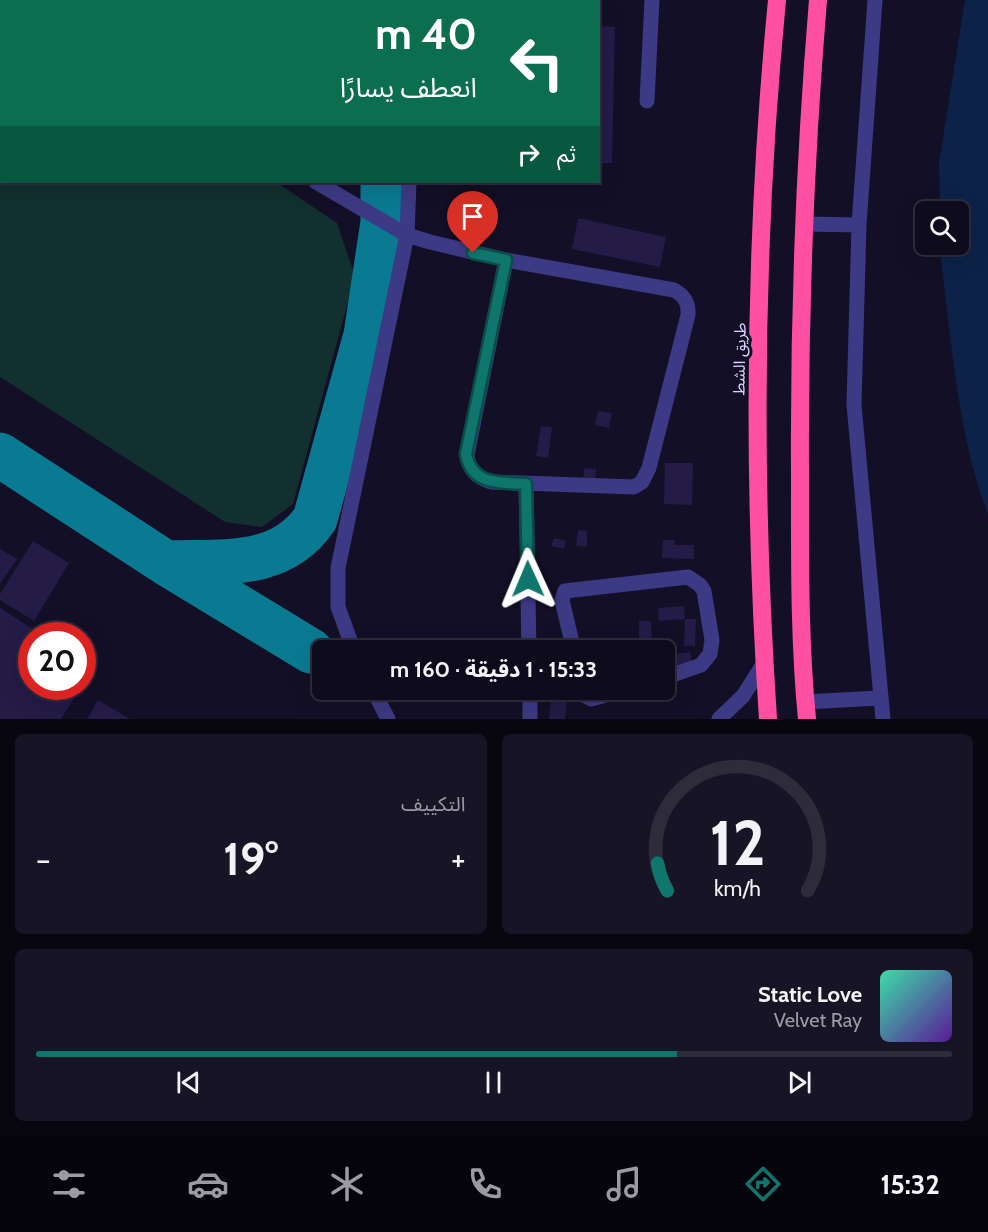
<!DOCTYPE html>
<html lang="ar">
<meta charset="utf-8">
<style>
body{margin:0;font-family:Cabin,"Noto Sans Arabic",sans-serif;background:#171425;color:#f1f3f6;direction:rtl;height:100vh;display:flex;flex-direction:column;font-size:22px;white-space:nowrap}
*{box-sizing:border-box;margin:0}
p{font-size:20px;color:#9b9ba3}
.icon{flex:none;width:33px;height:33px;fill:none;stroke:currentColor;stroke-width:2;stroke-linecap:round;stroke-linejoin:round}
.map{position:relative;height:719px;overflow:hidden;direction:ltr}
.side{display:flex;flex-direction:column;gap:15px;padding:15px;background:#08060f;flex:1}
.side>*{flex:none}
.hud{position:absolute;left:0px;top:0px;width:600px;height:183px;box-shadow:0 6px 24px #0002,0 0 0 2px #2e2b3b;direction:rtl;background:#0b6e4f;color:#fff;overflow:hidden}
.fabs{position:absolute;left:915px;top:201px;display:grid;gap:12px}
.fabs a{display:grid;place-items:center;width:54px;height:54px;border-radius:9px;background:#0e0b1c;box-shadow:0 6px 24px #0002,0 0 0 2px #2e2b3b;font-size:30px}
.speed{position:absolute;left:18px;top:622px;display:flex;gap:12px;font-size:30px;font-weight:700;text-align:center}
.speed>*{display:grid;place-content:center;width:78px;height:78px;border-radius:50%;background:#0e0b1c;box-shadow:0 6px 24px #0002,0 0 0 2px #2e2b3b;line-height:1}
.speed .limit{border:9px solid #d22;background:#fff;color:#111}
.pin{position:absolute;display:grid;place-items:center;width:51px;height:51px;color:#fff;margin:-62px -26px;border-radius:50% 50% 50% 0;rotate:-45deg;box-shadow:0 0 6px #0007}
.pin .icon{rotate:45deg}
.me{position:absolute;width:66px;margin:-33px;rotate:359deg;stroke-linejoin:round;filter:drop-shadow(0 0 4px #0008)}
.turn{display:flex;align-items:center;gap:21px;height:126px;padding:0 24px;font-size:27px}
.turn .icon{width:78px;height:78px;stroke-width:2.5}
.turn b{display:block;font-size:42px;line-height:51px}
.then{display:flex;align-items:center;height:57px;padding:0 24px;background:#0003;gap:12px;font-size:22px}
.big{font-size:45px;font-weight:700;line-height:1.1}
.side .tile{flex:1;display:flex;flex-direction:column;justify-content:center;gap:9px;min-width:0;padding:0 21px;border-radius:9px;background:#171425}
.side .dial{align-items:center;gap:0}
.dial svg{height:156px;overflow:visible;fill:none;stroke:#2e2b3b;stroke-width:7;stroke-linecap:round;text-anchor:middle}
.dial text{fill:#f1f3f6;stroke:none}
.song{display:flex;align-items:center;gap:18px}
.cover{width:72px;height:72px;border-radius:9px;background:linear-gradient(135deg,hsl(160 70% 55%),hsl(270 70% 35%))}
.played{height:6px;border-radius:3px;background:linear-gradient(90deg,#0f766e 70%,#2e2b3b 70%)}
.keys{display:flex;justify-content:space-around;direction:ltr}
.heat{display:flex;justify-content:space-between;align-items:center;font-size:33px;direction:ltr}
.side .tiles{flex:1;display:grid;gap:15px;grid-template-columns:1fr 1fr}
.tile:last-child{grid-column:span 2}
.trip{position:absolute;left:312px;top:640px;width:363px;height:60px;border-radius:9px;background:#0e0b1c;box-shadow:0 6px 24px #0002,0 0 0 2px #2e2b3b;font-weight:700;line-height:60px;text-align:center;direction:rtl}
.dock{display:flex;height:96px;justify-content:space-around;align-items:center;background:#06040b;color:#9b9ba3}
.dock .icon{width:42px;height:42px}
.dock .active{color:#0f766e}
.dock b{font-size:27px;color:#f1f3f6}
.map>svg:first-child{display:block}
</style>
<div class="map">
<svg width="988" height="719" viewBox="0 0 988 719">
<rect width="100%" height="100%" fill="#130f26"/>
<!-- green -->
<path fill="#12302f" d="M0,0L2,1V182H276L337,223L355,276L293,504L262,527L225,522L0,377Z"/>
<!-- water -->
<path fill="#0c2248" d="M965,0H988V515C957,432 952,342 940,254V245L958,244V212L940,211L939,163Z"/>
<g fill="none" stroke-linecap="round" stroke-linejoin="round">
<!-- taxiway -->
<path stroke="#0a7a92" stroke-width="45" d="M379,0V2
M194,2L195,0
M0,455L166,563L311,651
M166,563C221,561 280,570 315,519L366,335L383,222V182"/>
</g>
<!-- building -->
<path fill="#241b47" d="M598,26L615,27L612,163H598Z
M578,218L666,237L660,267L572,249Z
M598,411L612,413L609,428L595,425Z
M541,426L552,427L548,458L536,456Z
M665,463H693L692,505L664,504Z
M584,468L596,469L595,489L583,488Z
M578,530L587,531V547L576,546Z
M554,538L566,541L564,549L551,546Z
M663,540H675L674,545H694V559L662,558Z
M33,541L69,563L34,621L0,600V594Z
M0,549L17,559L0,584Z
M684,606L685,619H696L695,646H684L685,619L659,621L658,608Z
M0,608L44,636H32V687H81L61,719H0Z
M639,621H651L652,650H639Z
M690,652L692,664L664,668V656Z
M82,660L94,667L82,685Z
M552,692L568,694L565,719H549Z
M98,700L130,719H87Z"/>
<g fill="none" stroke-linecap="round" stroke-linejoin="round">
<!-- minor -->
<path stroke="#3d3a85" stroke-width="15" d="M33,0L36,2
M875,0L859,225L854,405L883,719
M415,2V0
M647,101L652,0
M316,182L407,235L430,242L506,260L674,290C685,296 689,303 688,315L649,468L642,482L634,487L491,482C476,477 469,470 467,455L506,260
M804,224L859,225
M526,484L529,651
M354,651L338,607V568L407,235L409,182
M574,651L562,600L565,591L688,577L700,585L704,591L712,640L710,654L701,665L664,678
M373,690L388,719
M530,690V719
M582,690L584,695L591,699L624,690
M805,702L879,698
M719,719L743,696L764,663"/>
<!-- highway -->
<path stroke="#ff4fa3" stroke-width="18" d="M768,719C752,480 754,238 777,0
M807,719C799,638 800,555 800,473C799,315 805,157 818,0"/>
</g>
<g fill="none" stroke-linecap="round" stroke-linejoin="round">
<defs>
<path id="route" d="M473,253L506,260L466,454C472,486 500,482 526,484L528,579"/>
</defs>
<!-- route casing -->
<use href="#route" stroke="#0a4d48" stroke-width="15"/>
<!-- route -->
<use href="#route" stroke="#0f766e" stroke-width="10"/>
</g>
<g text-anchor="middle" stroke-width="6" stroke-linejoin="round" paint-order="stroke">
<!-- street labels -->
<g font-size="16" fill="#d9d4ff" stroke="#130f26">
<text transform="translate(739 359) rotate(-89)" y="6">طريق الشط</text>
</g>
</g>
</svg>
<div class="fabs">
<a><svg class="icon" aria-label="search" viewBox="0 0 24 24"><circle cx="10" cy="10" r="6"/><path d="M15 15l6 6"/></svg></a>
</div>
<div class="speed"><div class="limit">20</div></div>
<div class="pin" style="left:473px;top:253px;background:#d93025"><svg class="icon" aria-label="arrive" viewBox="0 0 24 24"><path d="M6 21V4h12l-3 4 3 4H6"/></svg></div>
<svg class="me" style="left:528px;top:579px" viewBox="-20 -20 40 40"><path d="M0-17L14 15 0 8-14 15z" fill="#0f766e" stroke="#fff" stroke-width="4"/></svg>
<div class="trip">15:33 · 1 دقيقة · 160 m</div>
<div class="hud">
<div class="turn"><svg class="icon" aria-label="left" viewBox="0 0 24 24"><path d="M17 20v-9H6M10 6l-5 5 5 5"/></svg><div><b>40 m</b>انعطف يسارًا</div></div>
<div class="then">ثم<svg class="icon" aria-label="right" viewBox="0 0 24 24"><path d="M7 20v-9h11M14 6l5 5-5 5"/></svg></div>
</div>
</div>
<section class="side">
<div class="tiles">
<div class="tile dial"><svg viewBox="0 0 100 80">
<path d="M14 69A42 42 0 1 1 86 69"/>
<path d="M14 69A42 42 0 0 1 9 55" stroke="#0f766e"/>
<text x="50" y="56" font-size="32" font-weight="700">12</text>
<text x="50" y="72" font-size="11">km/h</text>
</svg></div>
<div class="tile"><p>التكييف</p>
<div class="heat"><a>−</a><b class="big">19°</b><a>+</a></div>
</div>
<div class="tile">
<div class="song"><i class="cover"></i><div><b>Static Love</b><p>Velvet Ray</p></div></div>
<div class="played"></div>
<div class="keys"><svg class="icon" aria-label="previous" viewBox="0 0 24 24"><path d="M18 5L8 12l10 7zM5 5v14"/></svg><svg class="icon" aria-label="pause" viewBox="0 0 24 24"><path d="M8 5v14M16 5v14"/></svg><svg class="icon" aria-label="next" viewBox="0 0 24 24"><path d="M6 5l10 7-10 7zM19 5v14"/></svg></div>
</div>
</div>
</section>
<nav class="dock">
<b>15:32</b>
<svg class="icon active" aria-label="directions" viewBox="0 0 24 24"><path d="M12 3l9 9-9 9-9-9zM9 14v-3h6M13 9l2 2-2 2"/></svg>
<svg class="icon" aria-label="music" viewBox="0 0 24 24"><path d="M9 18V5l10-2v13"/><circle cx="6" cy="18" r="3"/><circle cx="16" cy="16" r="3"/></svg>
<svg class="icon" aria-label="phone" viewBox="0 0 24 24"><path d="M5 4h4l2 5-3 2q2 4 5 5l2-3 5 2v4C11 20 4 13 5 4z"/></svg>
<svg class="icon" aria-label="climate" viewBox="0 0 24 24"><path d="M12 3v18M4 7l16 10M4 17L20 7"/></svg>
<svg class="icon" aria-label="car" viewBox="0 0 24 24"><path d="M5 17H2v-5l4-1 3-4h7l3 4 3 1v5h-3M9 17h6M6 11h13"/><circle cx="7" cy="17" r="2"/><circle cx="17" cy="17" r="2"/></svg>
<svg class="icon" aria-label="filters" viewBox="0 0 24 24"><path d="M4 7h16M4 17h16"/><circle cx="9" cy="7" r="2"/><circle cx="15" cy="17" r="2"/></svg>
</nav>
